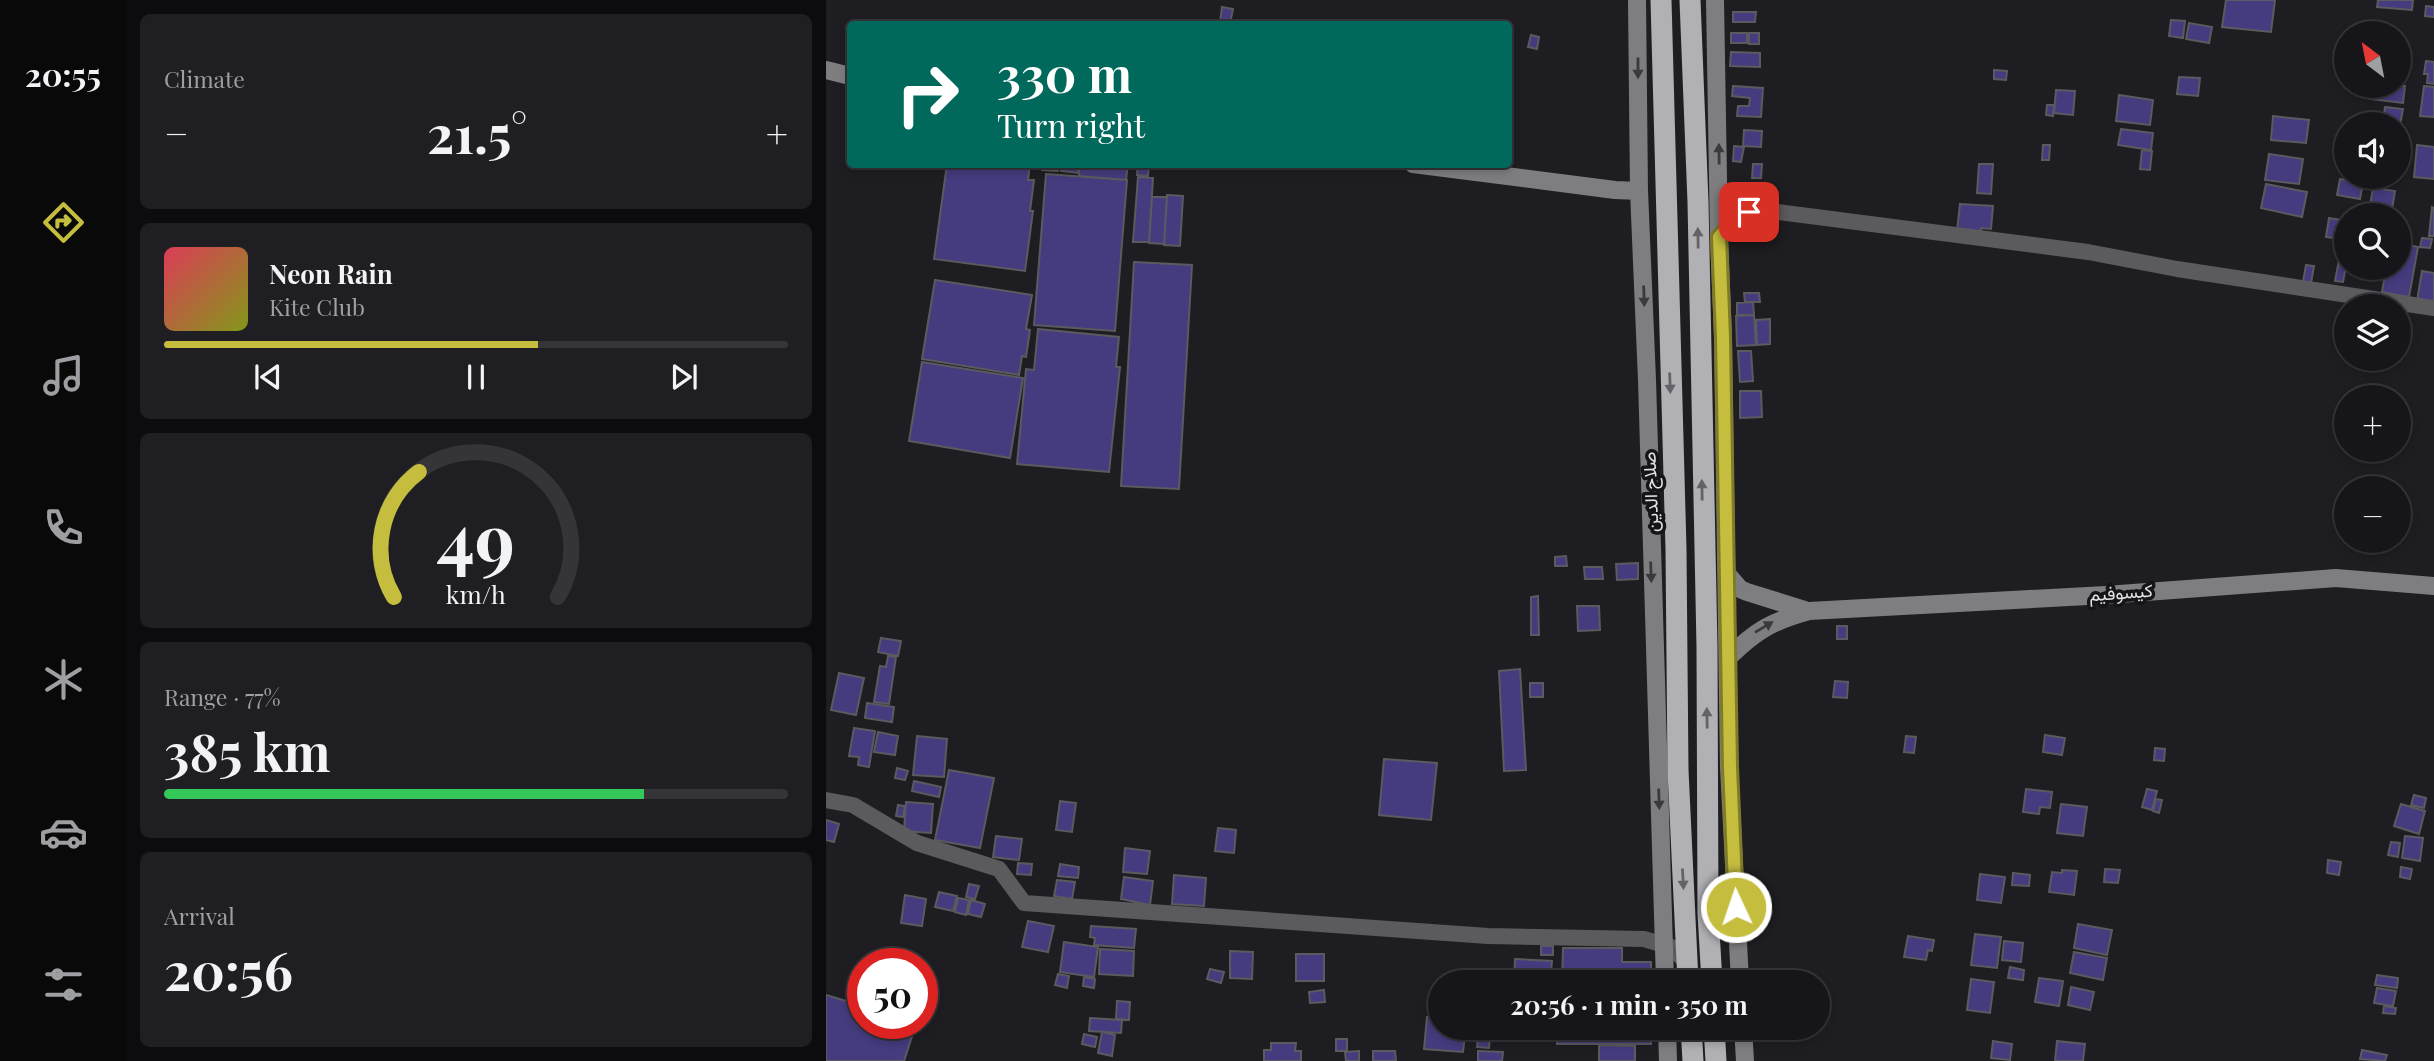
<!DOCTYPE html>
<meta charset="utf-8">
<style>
body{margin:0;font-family:"Playfair Display",Vazirmatn,serif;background:#1f1f23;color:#f1f3f6;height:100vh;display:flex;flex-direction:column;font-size:26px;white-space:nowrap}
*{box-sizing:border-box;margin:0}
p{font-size:23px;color:#9e9fa2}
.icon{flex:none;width:38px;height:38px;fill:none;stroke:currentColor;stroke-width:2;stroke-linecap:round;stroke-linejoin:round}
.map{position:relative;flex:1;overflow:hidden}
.drawer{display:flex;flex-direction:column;gap:14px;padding:14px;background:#0c0c0e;width:700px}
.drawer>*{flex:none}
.top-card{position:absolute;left:21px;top:21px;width:665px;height:147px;border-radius:7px;box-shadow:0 4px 10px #0003,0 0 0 2px #353539;background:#00695c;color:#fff;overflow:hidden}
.needle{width:46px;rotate:328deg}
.buttons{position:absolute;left:1508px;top:21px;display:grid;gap:14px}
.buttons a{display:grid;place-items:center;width:77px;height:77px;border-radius:50%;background:#16161a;box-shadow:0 4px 10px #0003,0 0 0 2px #353539;font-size:35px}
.speed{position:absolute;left:21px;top:948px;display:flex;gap:14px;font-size:35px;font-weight:700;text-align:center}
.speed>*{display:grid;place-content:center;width:91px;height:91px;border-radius:50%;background:#16161a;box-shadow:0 4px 10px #0003,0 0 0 2px #353539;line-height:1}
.speed .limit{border:10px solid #d22;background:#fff;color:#111}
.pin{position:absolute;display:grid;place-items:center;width:60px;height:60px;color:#fff;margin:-30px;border-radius:14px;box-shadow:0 4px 10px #0006}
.me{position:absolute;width:77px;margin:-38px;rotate:357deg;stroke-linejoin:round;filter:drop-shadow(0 0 5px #0008)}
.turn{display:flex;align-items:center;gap:24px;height:147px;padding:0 35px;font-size:32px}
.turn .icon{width:91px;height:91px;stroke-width:2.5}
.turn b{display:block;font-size:49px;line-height:60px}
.big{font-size:52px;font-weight:700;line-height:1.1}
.drawer .tile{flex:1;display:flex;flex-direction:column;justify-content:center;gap:10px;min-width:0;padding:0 24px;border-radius:10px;background:#1f1f23}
.drawer .dial{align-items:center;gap:0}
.dial svg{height:182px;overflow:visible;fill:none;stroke:#353539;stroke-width:7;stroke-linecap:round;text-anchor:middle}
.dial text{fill:#f1f3f6;stroke:none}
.song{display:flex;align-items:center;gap:21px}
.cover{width:84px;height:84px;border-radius:10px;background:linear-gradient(135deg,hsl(350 70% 55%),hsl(70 70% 35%))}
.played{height:7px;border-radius:4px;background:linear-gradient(90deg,#c4bd3e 60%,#353539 60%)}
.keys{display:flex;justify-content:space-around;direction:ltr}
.heat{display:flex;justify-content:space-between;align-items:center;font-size:38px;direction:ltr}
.charge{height:10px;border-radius:5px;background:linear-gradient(90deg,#34c759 77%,#353539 0)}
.trip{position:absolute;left:602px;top:970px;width:402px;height:70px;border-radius:35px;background:#16161a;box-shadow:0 4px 10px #0003,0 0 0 2px #353539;font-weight:700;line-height:70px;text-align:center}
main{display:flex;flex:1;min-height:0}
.tabs{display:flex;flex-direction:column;width:126px;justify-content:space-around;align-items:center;background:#09090a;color:#9e9fa2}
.tabs .icon{width:49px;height:49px}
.tabs .active{color:#c4bd3e}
.tabs b{font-size:32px;color:#f1f3f6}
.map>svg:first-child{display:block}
</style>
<main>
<nav class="tabs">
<b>20:55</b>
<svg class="icon active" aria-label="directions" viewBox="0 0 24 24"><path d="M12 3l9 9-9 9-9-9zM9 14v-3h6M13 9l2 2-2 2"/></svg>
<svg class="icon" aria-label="music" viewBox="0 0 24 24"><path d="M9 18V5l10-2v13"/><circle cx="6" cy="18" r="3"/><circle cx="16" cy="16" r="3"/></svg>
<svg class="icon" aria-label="phone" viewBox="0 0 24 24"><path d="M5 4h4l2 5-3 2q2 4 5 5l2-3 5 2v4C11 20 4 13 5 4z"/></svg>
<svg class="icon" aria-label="climate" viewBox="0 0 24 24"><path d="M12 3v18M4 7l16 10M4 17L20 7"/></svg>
<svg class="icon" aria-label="car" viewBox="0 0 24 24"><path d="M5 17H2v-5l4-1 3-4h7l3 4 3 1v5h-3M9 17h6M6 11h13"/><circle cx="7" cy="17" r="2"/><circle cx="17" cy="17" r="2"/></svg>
<svg class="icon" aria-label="filters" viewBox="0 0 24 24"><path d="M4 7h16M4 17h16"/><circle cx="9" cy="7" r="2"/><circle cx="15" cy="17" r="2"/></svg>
</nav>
<section class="drawer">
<div class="tile"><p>Climate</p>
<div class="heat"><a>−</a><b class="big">21.5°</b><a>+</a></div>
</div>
<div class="tile">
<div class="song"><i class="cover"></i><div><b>Neon Rain</b><p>Kite Club</p></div></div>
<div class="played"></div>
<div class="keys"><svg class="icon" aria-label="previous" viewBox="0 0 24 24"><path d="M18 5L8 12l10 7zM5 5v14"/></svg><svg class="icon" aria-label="pause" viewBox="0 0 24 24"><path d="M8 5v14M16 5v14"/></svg><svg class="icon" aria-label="next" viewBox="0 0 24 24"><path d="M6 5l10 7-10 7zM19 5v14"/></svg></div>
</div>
<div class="tile dial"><svg viewBox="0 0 100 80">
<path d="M14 69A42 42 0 1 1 86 69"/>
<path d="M14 69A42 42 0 0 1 25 14" stroke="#c4bd3e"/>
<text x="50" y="56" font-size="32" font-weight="700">49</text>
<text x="50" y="72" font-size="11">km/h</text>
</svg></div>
<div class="tile"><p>Range · 77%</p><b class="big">385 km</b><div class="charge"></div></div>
<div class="tile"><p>Arrival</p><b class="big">20:56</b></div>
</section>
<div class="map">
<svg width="1608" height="1061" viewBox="0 0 1608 1061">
<rect width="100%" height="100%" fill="#1e1e22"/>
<!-- building -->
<path fill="#443c7e" stroke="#5a5a5f" stroke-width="2" d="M1400,0H1449L1445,32L1396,27Z
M1552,0H1587L1586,10L1551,7Z
M1600,6L1608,7V17L1599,16Z
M396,7L407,9L404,24L394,23Z
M907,12H930L929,22H907Z
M1345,20L1359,21L1357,38L1343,36Z
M1363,23L1386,27L1383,43L1360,39Z
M905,33H921V43H905Z
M923,33H933V44H923Z
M705,35L713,37L711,49L702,47Z
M905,52L934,53V67L904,66Z
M1600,61L1608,62V84L1601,83L1602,74H1598Z
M1168,70L1181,71L1180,80L1168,79Z
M1353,77L1374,78L1372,96L1351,94Z
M907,86L937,88L935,117L911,116L912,106H923L924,98L906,96Z
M1545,86H1579L1577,103L1543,99Z
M1598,86L1608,87V117L1594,116Z
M1230,90L1249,91L1247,115L1228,113Z
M1293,95L1327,100L1324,125L1290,121Z
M1221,105H1228L1227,116L1220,115Z
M1559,107L1577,109L1574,125L1557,122Z
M1447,116L1483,120L1480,143L1445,140Z
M1295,129L1327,133L1325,150L1292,145Z
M918,130L936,131L935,147L917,146Z
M1217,145H1224L1223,160H1216Z
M1591,145L1608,147V179L1588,177Z
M908,146L918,147L915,162L907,161Z
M1316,150L1326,151L1324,170L1314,169Z
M1443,154L1477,159L1473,184L1439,180Z
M121,164H204L202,180H208L204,211H207L199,271L108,259Z
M216,164H233L232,171L216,170Z
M236,164H252V173L235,171Z
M294,164H302L300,180L253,176V165L293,168Z
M312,164H323L322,176L311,175Z
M927,164H936L935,178H926Z
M1153,164H1167L1165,194L1151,193Z
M220,174L301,180L289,331L208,325Z
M312,177L327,178L323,242H307Z
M1514,179L1537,183L1534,199L1511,195Z
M1440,184L1481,192L1476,217L1435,208Z
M1547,188L1569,191L1565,215L1543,211Z
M341,195L357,196L354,246L338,245Z
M326,197H341L338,244L323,243Z
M1134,204L1167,206L1165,229L1155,228L1154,233L1131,231Z
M1606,207L1608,208V236H1603Z
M1503,218L1521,221V240L1500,237Z
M1596,238L1606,239L1604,248L1594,247Z
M1573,243L1592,247L1583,297L1556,292L1560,268H1573Z
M1513,260L1521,261L1517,282L1509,281Z
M308,262L366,265L353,489L295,486Z
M1480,265L1488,266L1485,283L1477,282Z
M1596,271L1608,273V304L1591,301Z
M109,280L206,295L200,329L204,330L200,357L196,356L193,375L96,359Z
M918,293H933L934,302H919Z
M927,302L928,315H911V303Z
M928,315L930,345L911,346L910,316Z
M944,319V344L931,345L930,320Z
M212,329L293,337L290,367H294L283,472L191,464L200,369L208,370Z
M912,351H925L927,381L914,382Z
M96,362L197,378L184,458L83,441Z
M914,391H935L936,417L914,418Z
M740,556L741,566H729V557Z
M812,563V579L791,580L790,564Z
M758,567H776L777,579H759Z
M712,596L713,635H705V597Z
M751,606H773L774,630L752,631Z
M1011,626H1021V639H1011Z
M55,638L75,641L72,656L52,652Z
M62,656L70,657L63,704L48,702L54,666L60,667Z
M694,669L700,770L678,771L673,671Z
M13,673L38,678L30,715L5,710Z
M1009,681L1022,682L1021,698L1007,697Z
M704,683H717V697H704Z
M41,703L68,707L66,722L39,718Z
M28,728L49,731L43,767L32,765L33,757L23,756Z
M52,732L72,736L69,755L48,752Z
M1219,735L1239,738L1236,755L1217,752Z
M91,736L121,739L118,777L87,775Z
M1080,736L1090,737L1088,753L1078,752Z
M1329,748L1339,749L1338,761L1328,760Z
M558,759L611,763L605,820L553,815Z
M71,768L82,771L79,780L69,778Z
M123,770L168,778L154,848L109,840Z
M88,781L115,787L113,797L86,791Z
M1200,789L1226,792L1224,808L1214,807L1213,814L1197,812Z
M1321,789L1331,791L1326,810L1316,807Z
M1588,795L1600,798L1598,808L1585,805Z
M1330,799L1336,800L1333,813L1327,811Z
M234,801L250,803L246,832L230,830Z
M80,802L107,804L105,833L78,831Z
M1235,804L1261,807L1257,836L1231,833Z
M1575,804L1599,811L1593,834L1568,826Z
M72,805L79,806L77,817L70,816Z
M0,820L13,824L8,842L0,840Z
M392,828L410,830L408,853L389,851Z
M170,836L196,839L193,860L167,857Z
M1579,836L1597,838L1594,861L1576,858Z
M1565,842L1574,843L1572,857L1562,855Z
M299,848L324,851L321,874L297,872Z
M1502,860L1515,862L1513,875L1501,873Z
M192,863L206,864L205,875L191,874Z
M234,864L253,867L252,878L232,876Z
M1575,867L1586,869L1584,879L1574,877Z
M1279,869L1294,870L1292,883L1278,882Z
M1236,870L1251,871L1248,895L1223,892L1226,872L1236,873Z
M1187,873L1204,875L1203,886L1186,885Z
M1154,874L1179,877L1175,903L1151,900Z
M348,875L380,878L378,906L346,904Z
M298,877L327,881L324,905L295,899Z
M231,880L249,882L246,899L228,896Z
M143,884L153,886L149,899L140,897Z
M113,892L131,896L127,911L109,907Z
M79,895L100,899L96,926L75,923Z
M132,898L143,900L140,915L129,912Z
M145,900L159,904L155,917L142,914Z
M202,921L228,926L222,952L196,947Z
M1252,924L1286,930L1281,955L1248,948Z
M265,926L310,929L308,948L268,945L269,938L264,937Z
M1149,934L1175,937L1171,968L1145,965Z
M1082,936L1108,940L1106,951L1102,950L1100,960L1078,957Z
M1178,941L1197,943L1195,962L1176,960Z
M238,942L272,947L268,977L234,972Z
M715,946H727V955H715Z
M737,948H796V962H825V982H736Z
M274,949L308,951L307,976L273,974Z
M404,951L427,952L426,979L404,978Z
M1248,952L1281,958L1277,980L1244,973Z
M470,954H498V981H470Z
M689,959L726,961L724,982H688Z
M1184,967L1198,970L1197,980L1182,978Z
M384,969L398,972L395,983L381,979Z
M232,974L243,976L241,988L229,985Z
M1551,975L1572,978L1571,988L1549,985Z
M258,977L269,979L268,988L257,986Z
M1213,978L1237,981L1233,1006L1209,1002Z
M1145,979L1168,982L1164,1013L1141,1010Z
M1245,987L1268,992L1264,1010L1242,1005Z
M1551,988L1570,991L1567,1006L1548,1003Z
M498,990L499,1002L484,1003L483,992Z
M0,995L37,1006V1024H90L78,1061H0Z
M291,1001L304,1002L303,1020L290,1019Z
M1558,1006L1570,1008L1569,1014L1557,1013Z
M601,1017L614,1018V1027H640L637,1052L598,1049Z
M264,1018L296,1020L295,1033L263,1031Z
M731,1027H825V1044H731Z
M276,1032L289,1035L286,1056L272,1053Z
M258,1034L271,1037L269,1047L256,1044Z
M652,1037L664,1038L663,1048L651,1047Z
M510,1039H521V1051H510Z
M1167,1041L1186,1044L1184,1060L1165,1058Z
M1231,1041L1259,1044L1257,1061H1229Z
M445,1043H470L469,1051H475V1061H438V1050H445Z
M773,1045L809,1046V1061H773Z
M1536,1050L1561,1055L1559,1061L1534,1059Z
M533,1051V1061H520L519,1052Z
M547,1051H569L570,1061H547Z
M652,1051L677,1052L676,1061H652Z"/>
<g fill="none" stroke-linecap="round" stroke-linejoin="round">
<!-- street -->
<path stroke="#5b5b5d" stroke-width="16" d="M894,192L910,204L921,208L1262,252L1351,269L1608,308
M893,237L910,220L931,209
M0,800L27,805L91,843L173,869L198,903L662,936L818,939L845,947L861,963"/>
<!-- secondary -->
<path stroke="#7e7e81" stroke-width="18" d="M811,0L813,191L821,380L839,982
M889,0L893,237L897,337L903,767L914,982
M0,70L24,76
M587,164L789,190L813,191
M901,574L914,589L921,592L979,610
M902,658C929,631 946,621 983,611L1280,595L1510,578L1608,586
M841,1027L842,1061
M917,1027L919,1061"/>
<!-- highway -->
<path stroke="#b0b0b5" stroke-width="21" d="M835,0L850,549L852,770L862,982
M864,0L872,202L881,647L882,913L886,982
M865,1027L867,1061
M888,1027L890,1061"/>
</g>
<!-- one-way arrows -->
<defs><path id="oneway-solid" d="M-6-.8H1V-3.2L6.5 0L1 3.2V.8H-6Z" transform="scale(1.75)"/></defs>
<g fill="#3a3a3d">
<use href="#oneway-solid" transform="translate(812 68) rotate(90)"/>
<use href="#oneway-solid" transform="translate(893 154) rotate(-91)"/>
<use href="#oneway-solid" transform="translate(818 296) rotate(88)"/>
<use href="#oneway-solid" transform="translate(825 572) rotate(88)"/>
<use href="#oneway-solid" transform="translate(938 627) rotate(-31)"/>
<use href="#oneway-solid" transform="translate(833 799) rotate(88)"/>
</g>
<g fill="#626267">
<use href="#oneway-solid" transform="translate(872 238) rotate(-91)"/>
<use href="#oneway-solid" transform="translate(844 383) rotate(88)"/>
<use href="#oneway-solid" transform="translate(876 490) rotate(-91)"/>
<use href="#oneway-solid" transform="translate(881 718) rotate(-91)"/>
<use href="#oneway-solid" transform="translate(857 879) rotate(87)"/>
</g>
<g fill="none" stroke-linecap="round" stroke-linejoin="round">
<defs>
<path id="route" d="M910,907L904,767L897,337L893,237L905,224L923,212"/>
</defs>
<!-- route casing -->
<use href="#route" stroke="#7f7b28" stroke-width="18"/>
<!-- route -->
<use href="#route" stroke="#c4bd3e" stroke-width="12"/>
</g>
<g text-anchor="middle" stroke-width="7" stroke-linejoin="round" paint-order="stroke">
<!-- street labels -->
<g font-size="18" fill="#e3e3e5" stroke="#151519">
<text transform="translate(825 492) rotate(-92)" y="6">صلاح الدين</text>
<text transform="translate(1295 593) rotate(-4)" y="6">كيسوفيم</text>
</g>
</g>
</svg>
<div class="buttons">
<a><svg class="needle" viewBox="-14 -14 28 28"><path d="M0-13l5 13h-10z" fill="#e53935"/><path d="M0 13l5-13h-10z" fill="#9e9fa2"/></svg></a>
<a><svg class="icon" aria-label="sound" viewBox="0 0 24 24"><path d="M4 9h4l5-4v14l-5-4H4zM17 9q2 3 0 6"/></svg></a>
<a><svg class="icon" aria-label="search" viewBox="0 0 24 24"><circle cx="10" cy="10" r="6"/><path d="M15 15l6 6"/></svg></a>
<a><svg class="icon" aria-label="layers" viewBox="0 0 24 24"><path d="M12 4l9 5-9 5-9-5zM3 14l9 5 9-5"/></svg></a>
<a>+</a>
<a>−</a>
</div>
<div class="speed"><div class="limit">50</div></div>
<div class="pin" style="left:923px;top:212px;background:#d93025"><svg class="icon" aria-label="arrive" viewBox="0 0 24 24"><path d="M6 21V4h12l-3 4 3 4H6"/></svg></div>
<svg class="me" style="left:910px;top:907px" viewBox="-20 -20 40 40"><circle r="17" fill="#c4bd3e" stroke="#fff" stroke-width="3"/><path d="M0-11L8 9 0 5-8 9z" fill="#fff"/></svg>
<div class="trip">20:56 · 1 min · 350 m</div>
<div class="top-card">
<div class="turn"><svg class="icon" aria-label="right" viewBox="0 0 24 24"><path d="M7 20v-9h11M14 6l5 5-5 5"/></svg><div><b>330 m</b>Turn right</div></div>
</div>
</div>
</main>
